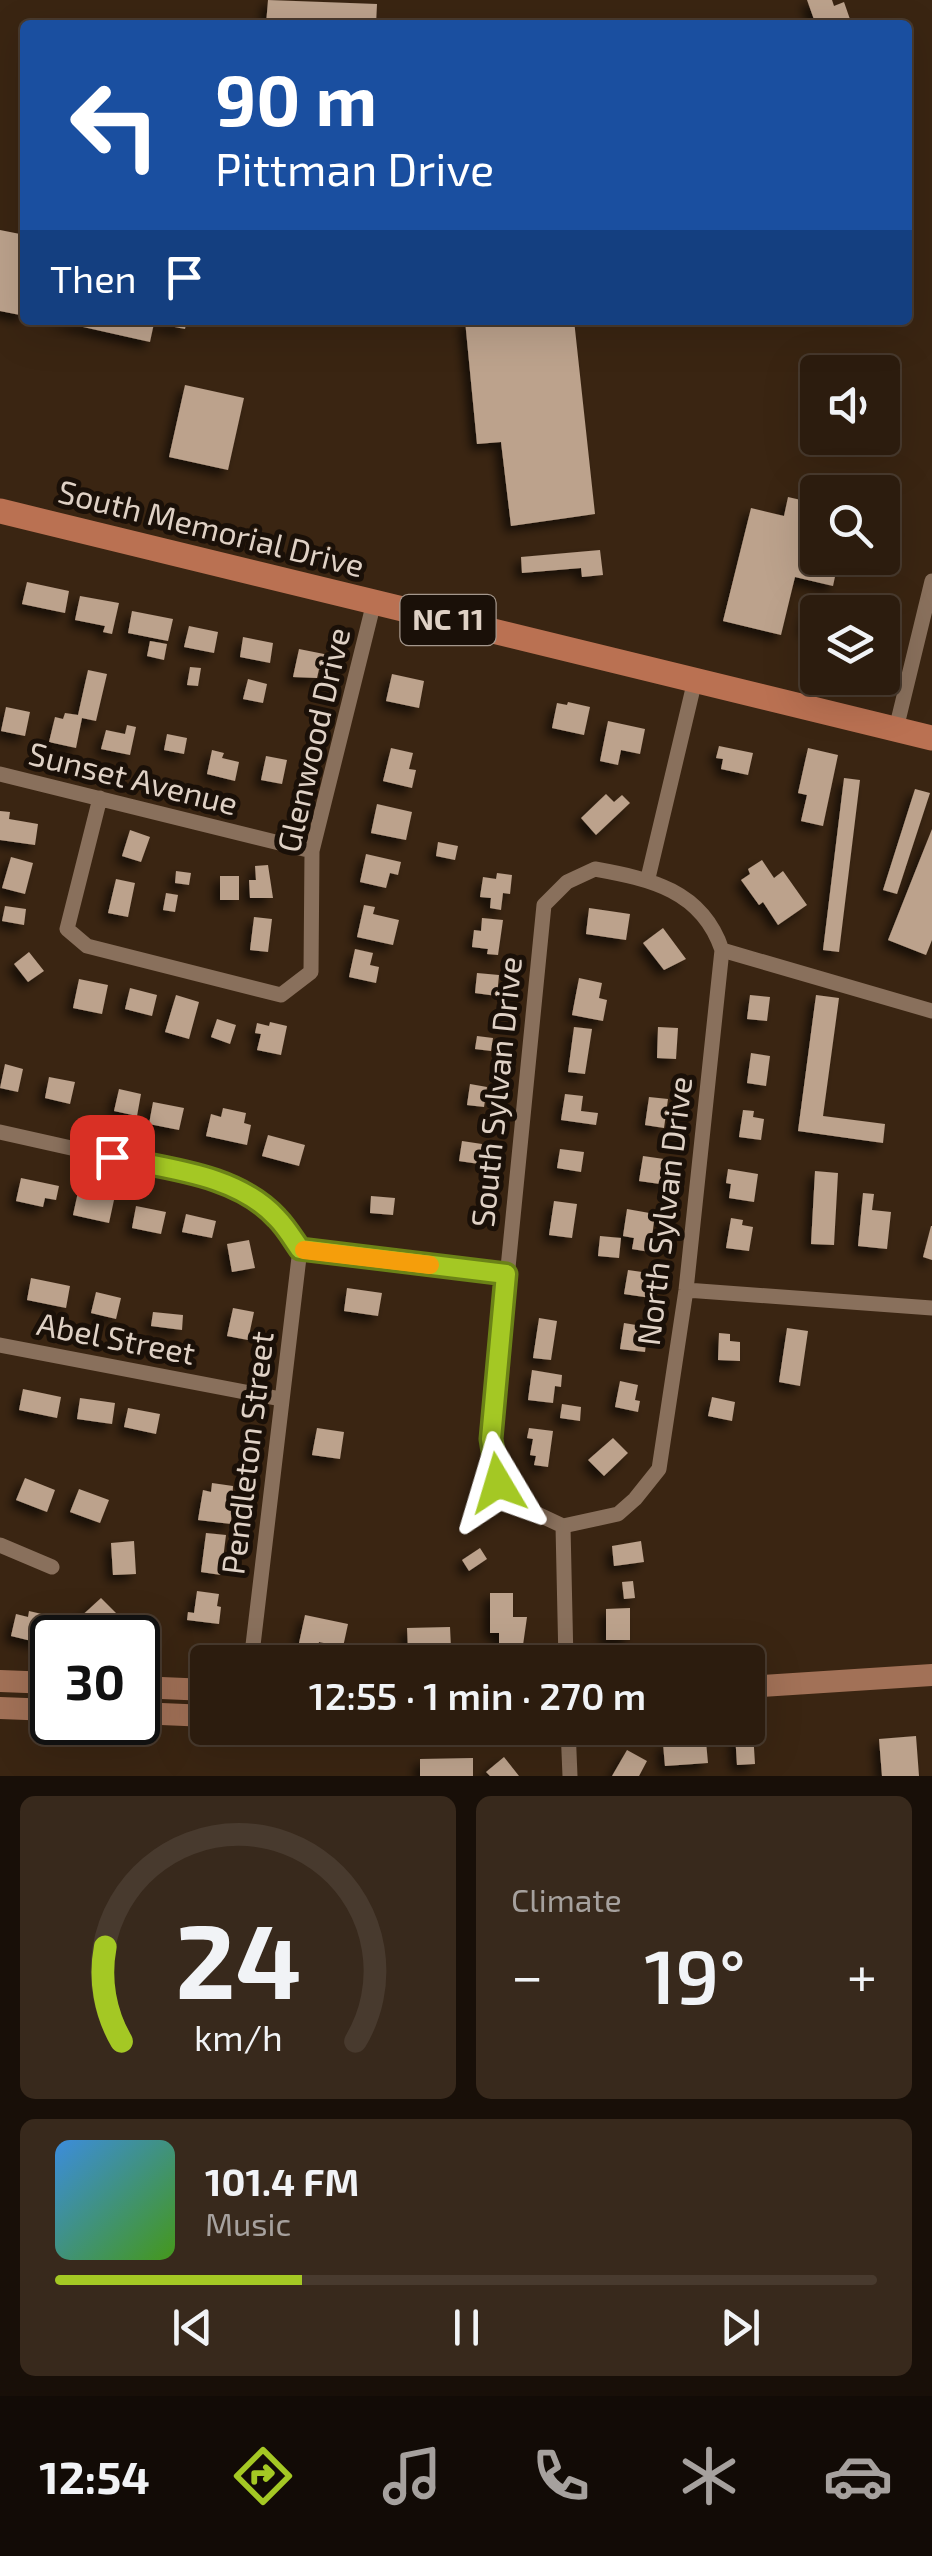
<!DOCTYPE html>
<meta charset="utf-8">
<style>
body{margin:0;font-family:"Exo 2",sans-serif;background:#38291c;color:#f1f3f6;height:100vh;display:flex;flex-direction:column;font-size:38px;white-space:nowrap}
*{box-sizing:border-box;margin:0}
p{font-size:32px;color:#a6a19e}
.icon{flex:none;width:55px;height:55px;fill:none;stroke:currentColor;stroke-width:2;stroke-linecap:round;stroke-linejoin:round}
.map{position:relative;height:1776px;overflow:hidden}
.sheet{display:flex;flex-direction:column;gap:20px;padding:20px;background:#180f08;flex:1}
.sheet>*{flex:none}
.guide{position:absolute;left:20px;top:20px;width:892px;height:305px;border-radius:10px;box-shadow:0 10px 40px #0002,0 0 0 2px #483a2e;background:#1a4fa0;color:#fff;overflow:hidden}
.buttons{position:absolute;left:800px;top:355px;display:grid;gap:20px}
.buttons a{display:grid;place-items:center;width:100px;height:100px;border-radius:10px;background:#2c1c0e;box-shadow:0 10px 40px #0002,0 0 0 2px #483a2e;font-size:50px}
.speed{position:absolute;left:30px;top:1615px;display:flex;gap:20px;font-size:50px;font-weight:700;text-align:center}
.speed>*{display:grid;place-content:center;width:130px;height:130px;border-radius:50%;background:#2c1c0e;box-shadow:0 10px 40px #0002,0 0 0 2px #483a2e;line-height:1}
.speed .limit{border:5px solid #111;border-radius:15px;background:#fff;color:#111}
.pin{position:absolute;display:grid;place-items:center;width:85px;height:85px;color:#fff;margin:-42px;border-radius:20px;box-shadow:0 5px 15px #0006}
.me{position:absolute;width:110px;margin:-55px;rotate:353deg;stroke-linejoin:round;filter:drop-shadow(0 0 8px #0008)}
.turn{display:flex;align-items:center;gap:35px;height:210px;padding:0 30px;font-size:45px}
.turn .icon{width:130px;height:130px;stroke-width:2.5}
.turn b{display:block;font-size:70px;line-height:85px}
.then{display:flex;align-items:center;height:95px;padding:0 30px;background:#0003;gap:20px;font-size:38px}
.big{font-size:75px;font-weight:600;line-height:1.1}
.sheet .tile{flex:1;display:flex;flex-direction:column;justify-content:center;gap:15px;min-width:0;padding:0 35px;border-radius:15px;background:#38291c}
.sheet .dial{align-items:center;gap:0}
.dial svg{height:260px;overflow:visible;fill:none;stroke:#483a2e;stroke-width:7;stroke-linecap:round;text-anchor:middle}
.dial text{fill:#f1f3f6;stroke:none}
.song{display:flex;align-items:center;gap:30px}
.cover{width:120px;height:120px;border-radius:15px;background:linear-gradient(135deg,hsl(210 70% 55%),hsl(100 70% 35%))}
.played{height:10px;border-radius:5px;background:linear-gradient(90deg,#a4c824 30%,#483a2e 30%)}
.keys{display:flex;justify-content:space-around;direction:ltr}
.heat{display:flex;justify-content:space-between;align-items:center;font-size:55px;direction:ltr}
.sheet .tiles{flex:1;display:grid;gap:20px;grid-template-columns:1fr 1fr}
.tile:last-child{grid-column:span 2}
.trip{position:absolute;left:190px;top:1645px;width:575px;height:100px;border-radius:10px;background:#2c1c0e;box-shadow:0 10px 40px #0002,0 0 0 2px #483a2e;font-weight:600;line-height:100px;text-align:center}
.menu{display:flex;height:160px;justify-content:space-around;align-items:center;background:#120b06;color:#a6a19e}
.menu .icon{width:70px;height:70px}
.menu .selected{color:#a4c824}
.menu b{font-size:45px;color:#f1f3f6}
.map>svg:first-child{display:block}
</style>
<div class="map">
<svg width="932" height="1776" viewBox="0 0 932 1776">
<defs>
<filter id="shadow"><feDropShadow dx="-6" dy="6" stdDeviation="5" flood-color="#0009"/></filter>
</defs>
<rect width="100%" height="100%" fill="#3a2512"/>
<!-- building -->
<path fill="#bca28c" filter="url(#shadow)" d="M268,0L377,4L376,25H266Z
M807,0H832L834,6L844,2L852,25H816Z
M0,230L25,235V316L0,311Z
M52,320H187L185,329L154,323L150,342Z
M465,320H574L595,514L511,526L501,442L477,444Z
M185,385L244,398L228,470L169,457Z
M788,497L818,504V558H839L833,586L795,577L781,635L723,621L751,508L784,516Z
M600,550L603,575L582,577L581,568L522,573L521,557Z
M27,582L69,591L65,613L22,604Z
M80,596L119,603L112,634L103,632L105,626L75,620Z
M809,607L827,611L818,612V633L804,630Z
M132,611L173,619L168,641L128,633Z
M189,626L218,632L214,653L184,647Z
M243,637L273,643L270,663L240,657Z
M150,641L167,644L164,660L147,656Z
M299,649L329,655L325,671L319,669L317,678L293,677Z
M190,667L201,668L198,686L187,685Z
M88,670L107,674L96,721L82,718L76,748L49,742L55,717L63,719L65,713L78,715Z
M392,674L424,681L419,708L386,701Z
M248,679L267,684L263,703L243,699Z
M568,702L590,707L584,735L552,728L557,703L567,705Z
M6,707L30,712L25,736L1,731Z
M608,721L645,729L640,754L621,750L618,765L600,761Z
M127,725L136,727L130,755L101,749L106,730L125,734Z
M167,734L187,738L184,754L164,750Z
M719,746L753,753L748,775L721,769L723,759L716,758Z
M391,748L413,753L409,769L416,770L412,788L383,781Z
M808,748L838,755L823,826L801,821L807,795L798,793Z
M212,750L224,753L222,758L239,762L235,781L207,774Z
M266,756L287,760L282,784L261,780Z
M844,778L860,780L839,952L823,950Z
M915,789L930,793L897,894L883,890Z
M606,794L614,802L622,795L630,803L596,835L581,818Z
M377,804L412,812L406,840L371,833Z
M0,811L10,812L9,819L38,824L35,845L0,840Z
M932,829V940L926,955L888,940Z
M130,830L150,837L141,862L122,856Z
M438,842L458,846L455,860L436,856Z
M366,854L401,862L398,875L390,873L386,888L360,882Z
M11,857L33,863L25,894L2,888Z
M762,860L774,878L783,871L807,905L778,925L763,902L759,905L741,880L750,874L748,869Z
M268,865L273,898H250L249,880H256L255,866Z
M176,871L191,873L189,885L175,883Z
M497,873L512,875L510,894L503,893L501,910L490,908L491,898L480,897L483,877L496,879Z
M220,876H239V900H220Z
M116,879L135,883L128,917L108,913Z
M166,893L178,895L175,912L163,910Z
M364,905L375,907L373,914L399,920L393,945L357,937Z
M5,906L26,909L24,925L2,921Z
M589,908L630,914L626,940L586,934Z
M254,917L272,919L268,952L250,950Z
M482,918L503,920L498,955L487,954L488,949L472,947L474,930L481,931Z
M663,928L686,959L664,970L643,943Z
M355,949L373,953L370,965L379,967L376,983L349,977Z
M29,952L44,971L28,982L14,964Z
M477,973L499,975L497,996L475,993Z
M579,978L602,983L599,998L607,1000L603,1021L572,1015Z
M79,979L108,985L102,1014L73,1008Z
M130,988L157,995L152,1016L125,1009Z
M176,995L199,1002L189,1039L165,1032Z
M750,995L770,997L767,1021L747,1019Z
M816,995L839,998L823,1116L885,1124L883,1143L798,1131Z
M217,1019L236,1025L230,1044L211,1037Z
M270,1022L287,1026L281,1055L257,1050L261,1034L255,1033L257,1023L269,1026Z
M574,1027L592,1029L585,1074L568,1072Z
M658,1027L678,1028L676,1059L657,1058Z
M477,1036L493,1038L491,1051L475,1049Z
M751,1053L770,1056L766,1086L747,1083Z
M5,1064L23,1069L18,1092L0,1088Z
M49,1077L75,1082L70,1104L45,1098Z
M470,1084L487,1087L484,1107L467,1105Z
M119,1089L141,1094L137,1116L114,1111Z
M565,1094L583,1096L581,1111L598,1113L596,1125L561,1120Z
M649,1097L668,1099L664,1128L645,1125Z
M153,1102L184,1108L179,1130L149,1124Z
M223,1108L246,1113L244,1123L251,1125L247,1145L206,1136L211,1114L221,1117Z
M743,1110L754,1111L753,1117L764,1119L761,1140L739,1137Z
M268,1135L305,1145L299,1166L262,1156Z
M462,1141L482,1144L479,1164L459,1161Z
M560,1149L584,1152L581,1172L557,1168Z
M643,1156L664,1159L662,1174L669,1175L667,1185L639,1181Z
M728,1169L758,1174L754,1202L729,1198L731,1184L726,1183Z
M815,1171L838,1173L834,1245L811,1244Z
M21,1178L59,1186L56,1200L45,1198L43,1207L16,1201Z
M78,1192L114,1200L109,1223L73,1215Z
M863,1193L874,1194L872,1210L891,1212L887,1249L858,1246Z
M371,1196L395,1198L393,1215L370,1213Z
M554,1201L577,1204L572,1238L549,1235Z
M136,1206L166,1212L161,1234L132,1228Z
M627,1209L655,1214L650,1252L632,1249L634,1238L623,1236Z
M186,1214L216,1221L212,1238L182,1232Z
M731,1218L743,1220L742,1225L753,1227L749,1251L726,1248Z
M931,1226H932V1260L923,1257Z
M600,1236L621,1238L619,1258L598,1256Z
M249,1240L255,1268L232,1272L227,1244Z
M628,1270L649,1273L647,1288L652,1289L651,1298L624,1294Z
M31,1278L70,1286L66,1308L27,1300Z
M347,1288L382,1293L378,1316L344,1311Z
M96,1292L121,1298L116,1319L91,1313Z
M233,1308L254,1312L248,1340L227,1336Z
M153,1312L183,1315L182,1330L151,1326Z
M539,1318L557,1321L551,1360L533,1358Z
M624,1323L648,1327L645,1352L620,1349Z
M787,1328L808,1331L800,1386L779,1382Z
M719,1333L730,1334V1341L740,1342V1361L718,1360Z
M532,1370L562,1375L561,1387L555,1386L553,1403L528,1400Z
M620,1381L638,1385L635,1400L640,1401L638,1412L615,1407Z
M23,1389L61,1397L57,1418L19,1410Z
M712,1397L735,1402L732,1421L708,1416Z
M80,1398L115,1403L112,1424L77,1419Z
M562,1404L581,1407L580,1421L560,1418Z
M128,1408L160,1414L156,1434L124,1427Z
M317,1428L344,1432L340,1459L312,1455Z
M529,1428L553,1431L548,1467L534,1465L536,1456L530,1455L533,1439L527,1438Z
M613,1438L628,1453L604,1476L588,1460Z
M25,1478L55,1490L47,1512L16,1500Z
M212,1483L233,1486L231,1524L198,1520L203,1490L211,1492Z
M79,1489L109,1500L100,1523L70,1512Z
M206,1533L226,1535L221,1575L201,1572Z
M134,1541L136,1574L113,1575L111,1543Z
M641,1541L644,1562L614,1566L612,1546Z
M480,1548L487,1559L469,1571L462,1560Z
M633,1581L635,1598L624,1599L622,1582Z
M197,1591L219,1594L217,1606L221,1607L219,1624L187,1620L188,1612L194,1613Z
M490,1593H513V1617H527L522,1652H499V1633H490Z
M101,1598L118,1615L91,1638L76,1621Z
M630,1608V1640H606V1609Z
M29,1611L46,1615L44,1623L62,1627L59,1638H50L48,1645L11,1636L16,1614L28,1617Z
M305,1615L348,1624L343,1647L319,1642L318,1646L299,1643Z
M450,1627L451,1648L408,1649L407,1628Z
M753,1732L755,1764L737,1765L735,1733Z
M916,1736L919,1776H882L879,1739Z
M706,1741L708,1763L665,1766L663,1744Z
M627,1750L647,1761L639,1776H612Z
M504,1757L519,1776H490L486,1772Z
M473,1758V1776H420V1759Z"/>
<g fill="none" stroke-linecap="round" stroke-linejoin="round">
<!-- street -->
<path stroke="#89705c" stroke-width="15" d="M896,729L932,581
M0,774L312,851
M100,798L67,929L87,946L281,995L311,972L312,851L374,602
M595,869C650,879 702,890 722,950L686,1290L659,1469L635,1499L618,1514L563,1526L514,1503L498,1483L491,1439L544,905L567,882Z
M648,878L695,680
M722,950L932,1011
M0,1132L223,1182C258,1199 278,1218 300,1249L506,1274
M686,1290L932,1308
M0,1345L281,1399
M563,1526L566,1662
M0,1545L52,1567
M251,1662L300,1249
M568,1728L570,1776"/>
<!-- secondary -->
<path stroke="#a27157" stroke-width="22" d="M0,1681L52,1683
M138,1687L208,1690
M748,1687L932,1675
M0,1708L52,1710
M138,1713L208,1716"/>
<!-- primary -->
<path stroke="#ba7152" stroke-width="25" d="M0,511L932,738"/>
</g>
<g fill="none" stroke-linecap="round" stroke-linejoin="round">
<defs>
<path id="route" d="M112,1157C167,1169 237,1174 277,1218C286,1227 293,1239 300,1249L506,1274L491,1439L498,1483"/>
</defs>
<!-- route casing -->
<use href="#route" stroke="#6b8217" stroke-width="25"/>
<!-- route -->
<use href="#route" stroke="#a4c824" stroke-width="18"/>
<!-- slow -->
<path stroke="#f59e0b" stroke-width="18" d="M304,1250L430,1265"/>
</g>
<g text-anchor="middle" stroke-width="10" stroke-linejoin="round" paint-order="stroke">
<!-- shield labels -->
<rect fill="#1a1008" stroke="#a4978c" stroke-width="2.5" x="400.5" y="595" width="95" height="50" rx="8"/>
<g font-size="30" font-weight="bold" fill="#dfd1c5">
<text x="448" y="630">NC 11</text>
</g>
<!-- street labels -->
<g font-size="32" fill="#dfd1c5" stroke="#1a1008">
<text transform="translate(211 529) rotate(14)" y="11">South Memorial Drive</text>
<text transform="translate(314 740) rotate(-77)" y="11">Glenwood Drive</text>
<text transform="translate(133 779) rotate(14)" y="11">Sunset Avenue</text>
<text transform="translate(497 1092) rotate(-84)" y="11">South Sylvan Drive</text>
<text transform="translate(665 1211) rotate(-83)" y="11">North Sylvan Drive</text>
<text transform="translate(116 1339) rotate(11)" y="11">Abel Street</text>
<text transform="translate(248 1453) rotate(-83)" y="11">Pendleton Street</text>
</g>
</g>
</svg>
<div class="buttons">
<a><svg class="icon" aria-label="sound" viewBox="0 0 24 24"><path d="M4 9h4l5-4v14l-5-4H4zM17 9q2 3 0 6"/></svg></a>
<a><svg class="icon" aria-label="search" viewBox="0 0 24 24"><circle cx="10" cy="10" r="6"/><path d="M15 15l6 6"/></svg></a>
<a><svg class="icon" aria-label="layers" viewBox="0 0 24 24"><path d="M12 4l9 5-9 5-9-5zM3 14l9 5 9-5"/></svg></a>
</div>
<div class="speed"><div class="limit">30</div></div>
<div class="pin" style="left:112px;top:1157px;background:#d93025"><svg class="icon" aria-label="arrive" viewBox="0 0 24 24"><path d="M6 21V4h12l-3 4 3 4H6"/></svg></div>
<svg class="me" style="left:498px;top:1483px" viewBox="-20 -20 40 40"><path d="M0-17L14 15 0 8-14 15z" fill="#a4c824" stroke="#fff" stroke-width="4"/></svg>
<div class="trip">12:55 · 1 min · 270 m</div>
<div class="guide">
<div class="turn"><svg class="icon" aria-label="left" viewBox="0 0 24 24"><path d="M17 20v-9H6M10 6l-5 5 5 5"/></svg><div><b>90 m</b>Pittman Drive</div></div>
<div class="then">Then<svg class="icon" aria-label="arrive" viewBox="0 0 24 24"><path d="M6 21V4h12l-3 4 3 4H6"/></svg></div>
</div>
</div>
<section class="sheet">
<div class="tiles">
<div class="tile dial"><svg viewBox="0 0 100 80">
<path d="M14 69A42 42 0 1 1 86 69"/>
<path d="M14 69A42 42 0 0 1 9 40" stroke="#a4c824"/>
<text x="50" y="56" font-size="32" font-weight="700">24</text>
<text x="50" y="72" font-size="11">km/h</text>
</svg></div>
<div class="tile"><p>Climate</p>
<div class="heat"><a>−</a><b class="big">19°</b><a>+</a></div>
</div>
<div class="tile">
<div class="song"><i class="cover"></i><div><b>101.4 FM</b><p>Music</p></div></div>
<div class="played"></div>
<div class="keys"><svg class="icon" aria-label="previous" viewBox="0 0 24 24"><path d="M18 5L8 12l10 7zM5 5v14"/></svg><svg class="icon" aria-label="pause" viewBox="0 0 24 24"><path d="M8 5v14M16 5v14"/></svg><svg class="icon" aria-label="next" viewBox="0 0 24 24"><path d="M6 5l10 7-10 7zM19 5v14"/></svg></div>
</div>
</div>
</section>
<nav class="menu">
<b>12:54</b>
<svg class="icon selected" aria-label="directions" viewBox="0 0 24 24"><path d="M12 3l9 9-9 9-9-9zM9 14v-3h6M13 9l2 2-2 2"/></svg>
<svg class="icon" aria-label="music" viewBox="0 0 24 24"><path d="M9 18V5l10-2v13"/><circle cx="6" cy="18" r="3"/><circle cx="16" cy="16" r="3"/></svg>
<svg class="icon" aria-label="phone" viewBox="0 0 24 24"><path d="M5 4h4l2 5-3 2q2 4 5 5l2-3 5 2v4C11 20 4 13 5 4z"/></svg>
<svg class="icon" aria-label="climate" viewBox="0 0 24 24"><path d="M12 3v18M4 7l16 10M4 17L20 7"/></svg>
<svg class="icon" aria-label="car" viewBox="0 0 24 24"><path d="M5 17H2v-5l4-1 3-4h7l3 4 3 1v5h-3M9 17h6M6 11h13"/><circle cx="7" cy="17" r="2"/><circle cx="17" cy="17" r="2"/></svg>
</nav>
